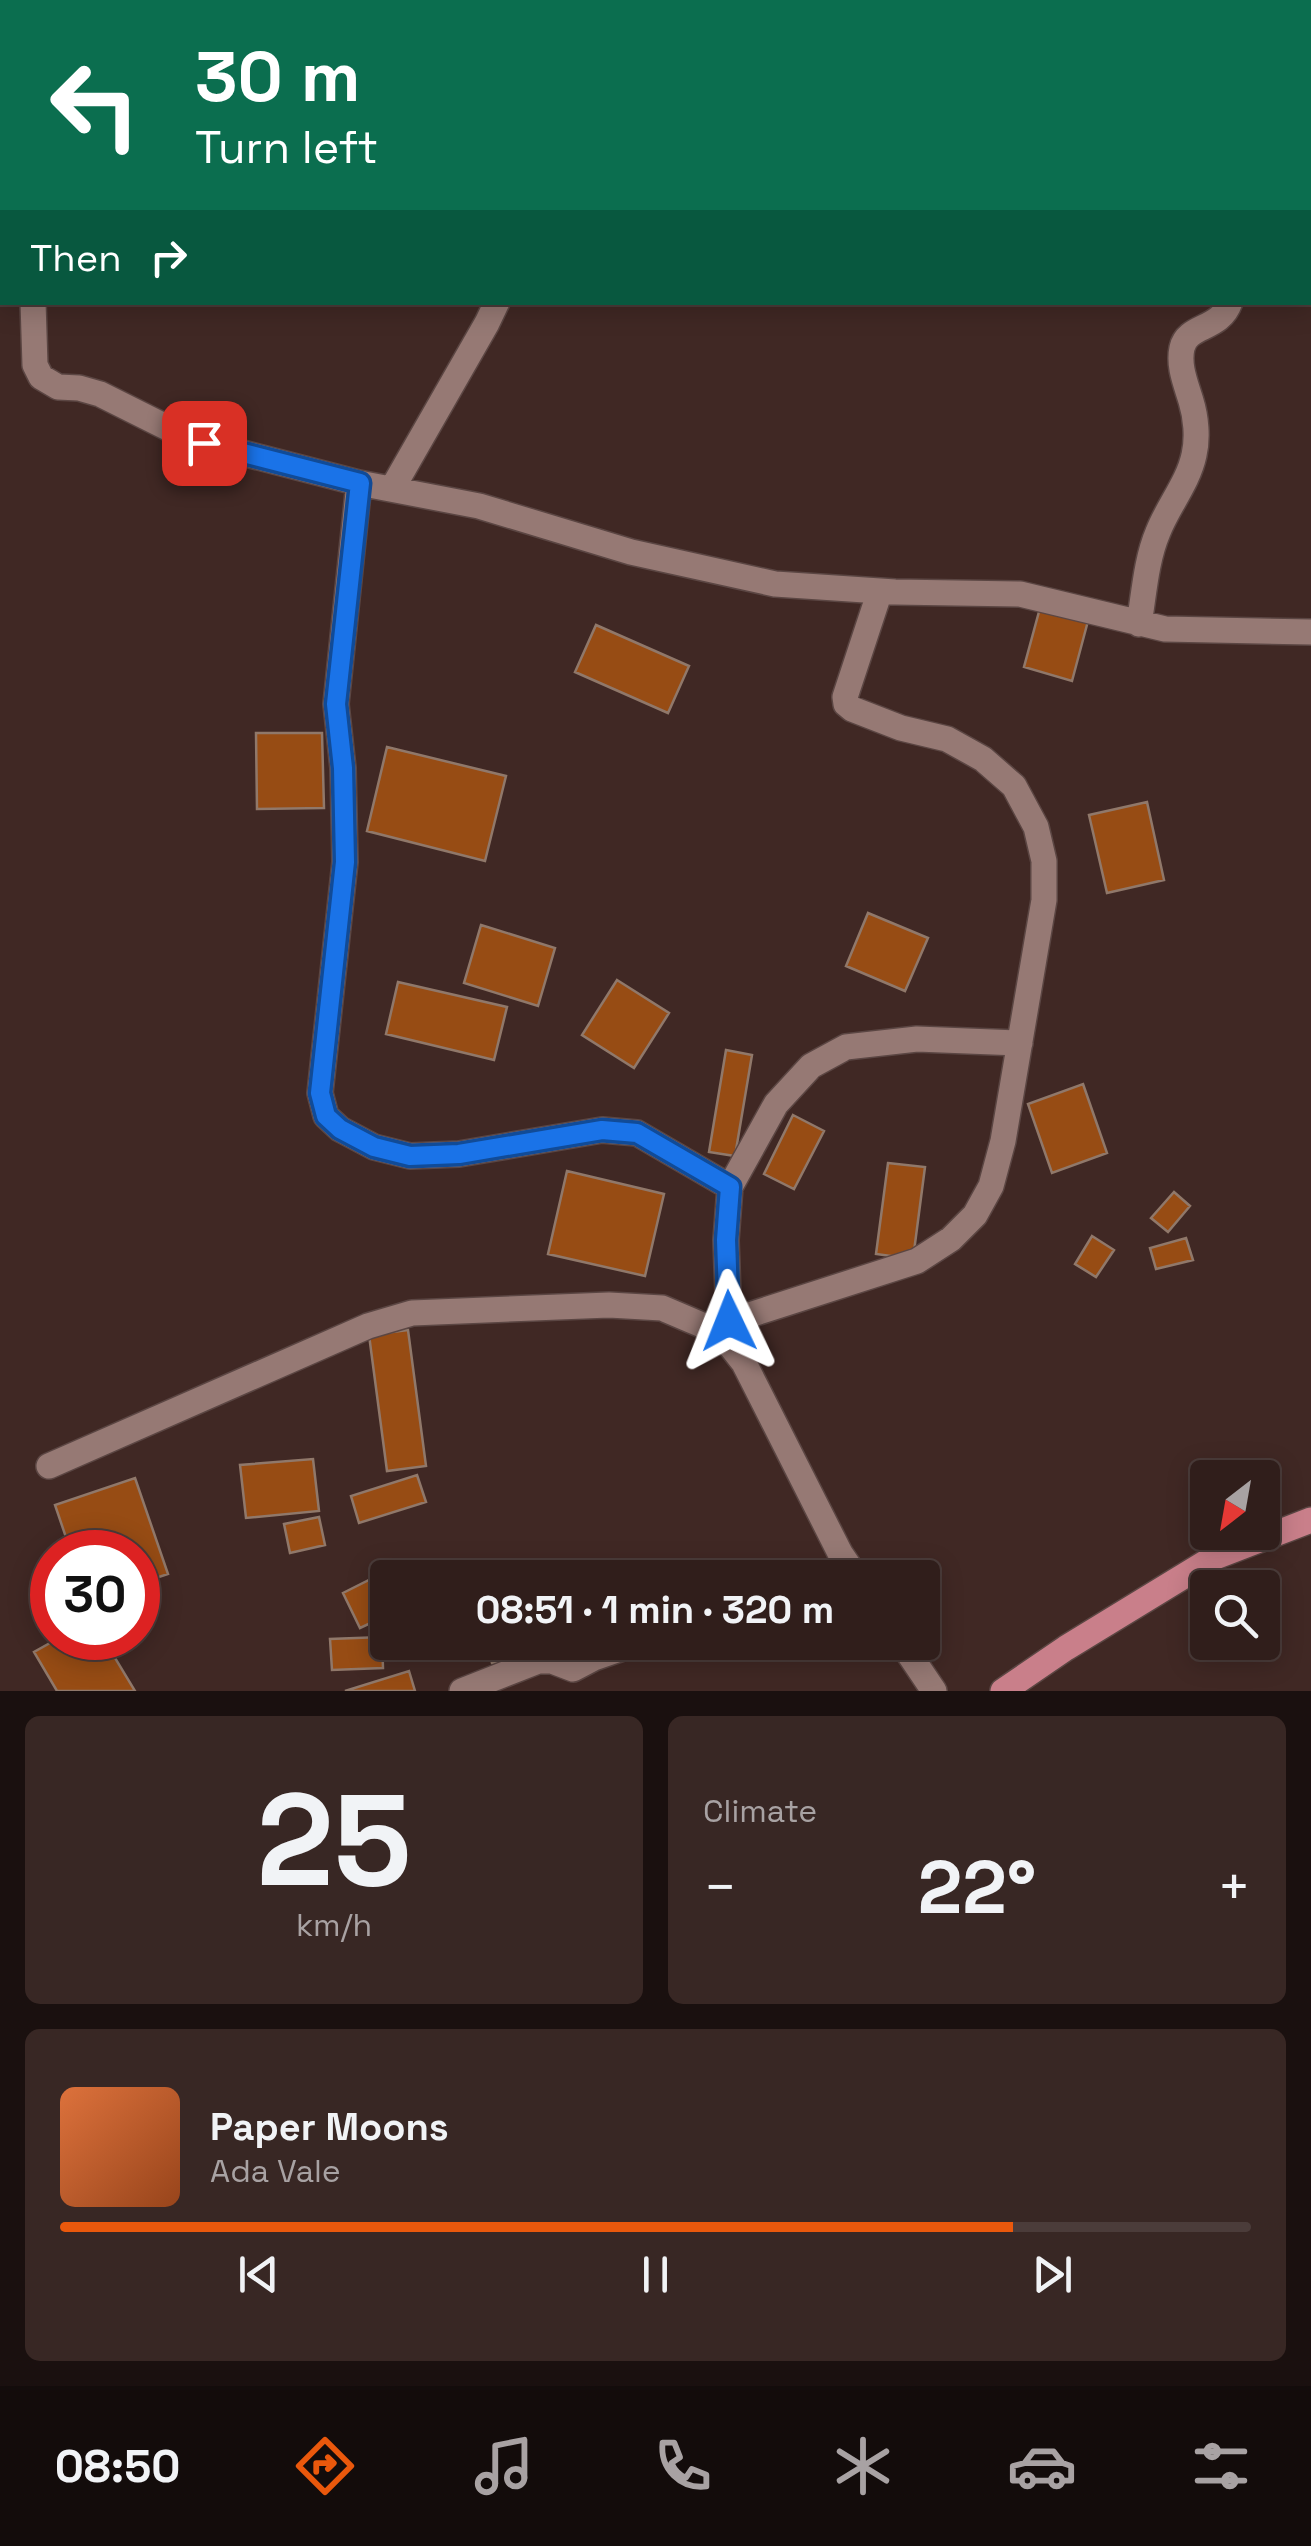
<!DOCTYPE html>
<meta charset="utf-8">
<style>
body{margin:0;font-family:"Space Grotesk",sans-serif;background:#382724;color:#f1f3f6;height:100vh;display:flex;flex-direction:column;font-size:38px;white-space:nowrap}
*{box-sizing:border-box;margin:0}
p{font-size:32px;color:#a8a2a3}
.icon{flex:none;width:55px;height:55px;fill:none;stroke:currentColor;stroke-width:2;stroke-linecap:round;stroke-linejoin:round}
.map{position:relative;height:1691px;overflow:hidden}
.side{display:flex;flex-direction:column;gap:25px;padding:25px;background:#1a100f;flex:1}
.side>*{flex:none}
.guide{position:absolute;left:0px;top:0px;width:1312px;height:305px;box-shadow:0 5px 25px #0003,0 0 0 2px #4b3c3a;background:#0b6e4f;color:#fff;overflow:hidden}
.needle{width:65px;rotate:211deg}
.buttons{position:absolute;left:1190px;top:1460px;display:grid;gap:20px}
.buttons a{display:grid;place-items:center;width:90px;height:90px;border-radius:10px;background:#301e1b;box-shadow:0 5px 25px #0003,0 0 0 2px #4b3c3a;font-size:50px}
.speed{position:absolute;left:30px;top:1530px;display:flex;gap:20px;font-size:50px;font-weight:700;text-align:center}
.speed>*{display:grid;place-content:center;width:130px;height:130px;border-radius:50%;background:#301e1b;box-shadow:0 5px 25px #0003,0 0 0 2px #4b3c3a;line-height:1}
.speed .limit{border:15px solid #d22;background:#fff;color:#111}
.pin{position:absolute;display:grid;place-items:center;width:85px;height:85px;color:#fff;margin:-42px;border-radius:20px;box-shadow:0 5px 15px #0006}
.me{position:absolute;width:110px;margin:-55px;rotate:358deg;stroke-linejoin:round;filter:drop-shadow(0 0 8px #0008)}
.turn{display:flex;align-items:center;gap:35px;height:210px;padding:0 30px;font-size:45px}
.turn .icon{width:130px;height:130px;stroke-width:2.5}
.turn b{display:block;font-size:70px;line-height:85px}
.then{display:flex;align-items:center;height:95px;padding:0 30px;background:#0003;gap:20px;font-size:38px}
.big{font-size:75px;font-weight:700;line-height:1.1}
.side .widget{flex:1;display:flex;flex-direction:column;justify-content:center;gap:15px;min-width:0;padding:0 35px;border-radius:15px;background:#382724}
.side .dial{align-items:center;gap:0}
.dial b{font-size:130px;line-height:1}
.song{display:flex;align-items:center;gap:30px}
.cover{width:120px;height:120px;border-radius:15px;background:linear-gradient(135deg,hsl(20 70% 55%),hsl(20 70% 35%))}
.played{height:10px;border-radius:5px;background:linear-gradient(90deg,#ea580c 80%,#4b3c3a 80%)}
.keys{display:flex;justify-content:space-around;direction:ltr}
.heat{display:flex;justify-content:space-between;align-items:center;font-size:55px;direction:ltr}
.side .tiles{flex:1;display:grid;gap:25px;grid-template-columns:1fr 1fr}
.widget:last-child{grid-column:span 2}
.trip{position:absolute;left:370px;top:1560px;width:570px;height:100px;border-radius:10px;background:#301e1b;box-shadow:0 5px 25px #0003,0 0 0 2px #4b3c3a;font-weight:700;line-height:100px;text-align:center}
.menu{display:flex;height:160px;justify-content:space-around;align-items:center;background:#130c0b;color:#a8a2a3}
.menu .icon{width:70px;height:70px}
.menu .current{color:#ea580c}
.menu b{font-size:45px;color:#f1f3f6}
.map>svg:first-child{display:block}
</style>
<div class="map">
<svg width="1311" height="1691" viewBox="0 0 1311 1691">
<rect width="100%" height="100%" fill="#402824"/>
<!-- building -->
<path fill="#974c14" stroke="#90786a" stroke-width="2.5" d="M1303,0H1311V90L1310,2H1302Z
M1040,608L1088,621L1072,681L1024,667Z
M596,625L689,666L668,713L575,672Z
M256,733H322L324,808L257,809Z
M387,747L506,776L485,861L367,831Z
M1147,802L1164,880L1107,893L1089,815Z
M868,913L928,938L905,991L846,966Z
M481,925L555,948L538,1006L464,983Z
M617,980L669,1013L634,1068L582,1035Z
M398,982L507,1007L494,1060L386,1034Z
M726,1050L752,1055L735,1156L709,1152Z
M1083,1084L1107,1153L1052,1173L1028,1104Z
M793,1115L824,1131L794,1189L764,1174Z
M888,1163L925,1167L913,1259L876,1254Z
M567,1171L664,1194L645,1276L548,1254Z
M1174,1192L1190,1206L1168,1232L1151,1218Z
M1092,1236L1114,1250L1096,1277L1075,1264Z
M1186,1238L1193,1260L1156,1269L1150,1248Z
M408,1330L426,1466L387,1471L369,1335Z
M313,1459L319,1511L246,1518L240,1465Z
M417,1475L426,1502L359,1523L351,1496Z
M135,1478L168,1574L138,1584V1552H71L55,1505Z
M319,1517L325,1545L290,1553L284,1524Z
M371,1579L388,1615L360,1628L343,1593Z
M382,1637L383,1668L332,1670L330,1639Z
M59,1638H103L135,1691H57L34,1652Z
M487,1642H578L579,1645L492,1663Z
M409,1671L415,1691H345Z"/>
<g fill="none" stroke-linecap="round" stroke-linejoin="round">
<defs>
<path id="minor" d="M574,0L575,2
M1310,158H1311
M33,302L35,365L41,377L58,387L79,388L100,394L176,432L204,443L359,483L479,506L631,552L775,584L895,592L1020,594L1165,629L1311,632
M359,483L336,704L343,768L345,862L320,1093L326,1116L340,1129L374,1147L410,1156L459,1154L602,1130L637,1133L730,1187
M392,489L487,323L497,302
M1139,624C1144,594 1146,560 1158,532C1168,506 1188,483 1194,455C1198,438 1196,417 1191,401C1186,384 1178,366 1182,348C1187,324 1220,331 1230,302
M729,1321L726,1240L730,1187L776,1104L811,1066L846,1047L917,1039L1020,1043
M709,1328L917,1261L951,1239L975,1215L991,1186L1003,1141L1044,900V861L1036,827L1014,786L983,759L947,739L901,728L852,709L846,704L845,697L880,591
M49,1466L368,1326L412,1313L609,1305L662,1308L709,1328L729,1344L744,1363L840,1553L857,1578
M901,1642L934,1691
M462,1691L538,1661H552L573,1669L594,1658L640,1642"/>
<path id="major" d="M1003,1691L1066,1648L1215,1557L1311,1520"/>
</defs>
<!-- minor casing -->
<use href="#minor" stroke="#5b4643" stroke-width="28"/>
<!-- major casing -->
<use href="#major" stroke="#5b4643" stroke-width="28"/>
<!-- minor -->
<use href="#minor" stroke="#967974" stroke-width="25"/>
<!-- major -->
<use href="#major" stroke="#c97f8a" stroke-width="25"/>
</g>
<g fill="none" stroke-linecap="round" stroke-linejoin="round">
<defs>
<path id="route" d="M204,443L360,483L336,704L343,768L345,862L320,1093L326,1116L340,1129L374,1147L410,1156L459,1154L602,1130L637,1133L730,1187L726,1240L729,1321"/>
</defs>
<!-- route casing -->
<use href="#route" stroke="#114b97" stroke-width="25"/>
<!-- route -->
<use href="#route" stroke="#1a73e8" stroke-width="18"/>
</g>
</svg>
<div class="buttons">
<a><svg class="needle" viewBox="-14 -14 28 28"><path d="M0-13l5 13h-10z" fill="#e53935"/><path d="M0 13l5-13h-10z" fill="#a8a2a3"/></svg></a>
<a><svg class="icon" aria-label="search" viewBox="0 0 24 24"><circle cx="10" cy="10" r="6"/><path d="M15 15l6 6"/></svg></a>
</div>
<div class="speed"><div class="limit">30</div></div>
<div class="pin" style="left:204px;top:443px;background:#d93025"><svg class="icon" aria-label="arrive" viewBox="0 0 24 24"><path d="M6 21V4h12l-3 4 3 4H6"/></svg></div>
<svg class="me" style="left:729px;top:1321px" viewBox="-20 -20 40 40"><path d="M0-17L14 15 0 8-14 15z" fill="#1a73e8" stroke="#fff" stroke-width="4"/></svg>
<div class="trip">08:51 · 1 min · 320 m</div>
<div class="guide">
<div class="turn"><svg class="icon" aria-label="left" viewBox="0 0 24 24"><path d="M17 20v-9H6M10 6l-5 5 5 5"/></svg><div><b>30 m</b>Turn left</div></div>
<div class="then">Then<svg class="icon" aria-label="right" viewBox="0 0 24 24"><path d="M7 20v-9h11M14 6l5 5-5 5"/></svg></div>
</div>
</div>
<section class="side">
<div class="tiles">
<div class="widget dial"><b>25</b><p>km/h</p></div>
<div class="widget"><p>Climate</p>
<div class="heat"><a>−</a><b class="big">22°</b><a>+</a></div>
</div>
<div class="widget">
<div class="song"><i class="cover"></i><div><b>Paper Moons</b><p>Ada Vale</p></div></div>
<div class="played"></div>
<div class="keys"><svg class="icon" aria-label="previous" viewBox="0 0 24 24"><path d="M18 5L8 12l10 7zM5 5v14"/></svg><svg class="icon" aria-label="pause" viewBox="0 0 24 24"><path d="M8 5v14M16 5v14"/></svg><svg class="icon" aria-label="next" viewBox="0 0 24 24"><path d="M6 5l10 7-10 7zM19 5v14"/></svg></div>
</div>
</div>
</section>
<nav class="menu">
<b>08:50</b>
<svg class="icon current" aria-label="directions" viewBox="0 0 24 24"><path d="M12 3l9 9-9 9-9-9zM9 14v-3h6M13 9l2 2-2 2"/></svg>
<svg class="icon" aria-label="music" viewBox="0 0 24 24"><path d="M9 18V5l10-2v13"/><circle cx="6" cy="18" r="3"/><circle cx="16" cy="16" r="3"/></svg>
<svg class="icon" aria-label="phone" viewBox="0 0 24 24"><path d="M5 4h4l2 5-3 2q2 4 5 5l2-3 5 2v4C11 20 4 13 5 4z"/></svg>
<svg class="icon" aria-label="climate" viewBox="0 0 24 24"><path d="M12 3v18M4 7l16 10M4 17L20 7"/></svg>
<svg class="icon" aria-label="car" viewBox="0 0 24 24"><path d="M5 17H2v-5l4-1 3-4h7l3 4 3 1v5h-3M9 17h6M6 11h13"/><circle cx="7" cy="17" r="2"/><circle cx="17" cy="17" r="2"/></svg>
<svg class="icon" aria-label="filters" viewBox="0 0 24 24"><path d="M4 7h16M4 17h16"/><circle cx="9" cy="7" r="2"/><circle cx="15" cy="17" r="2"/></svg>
</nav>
